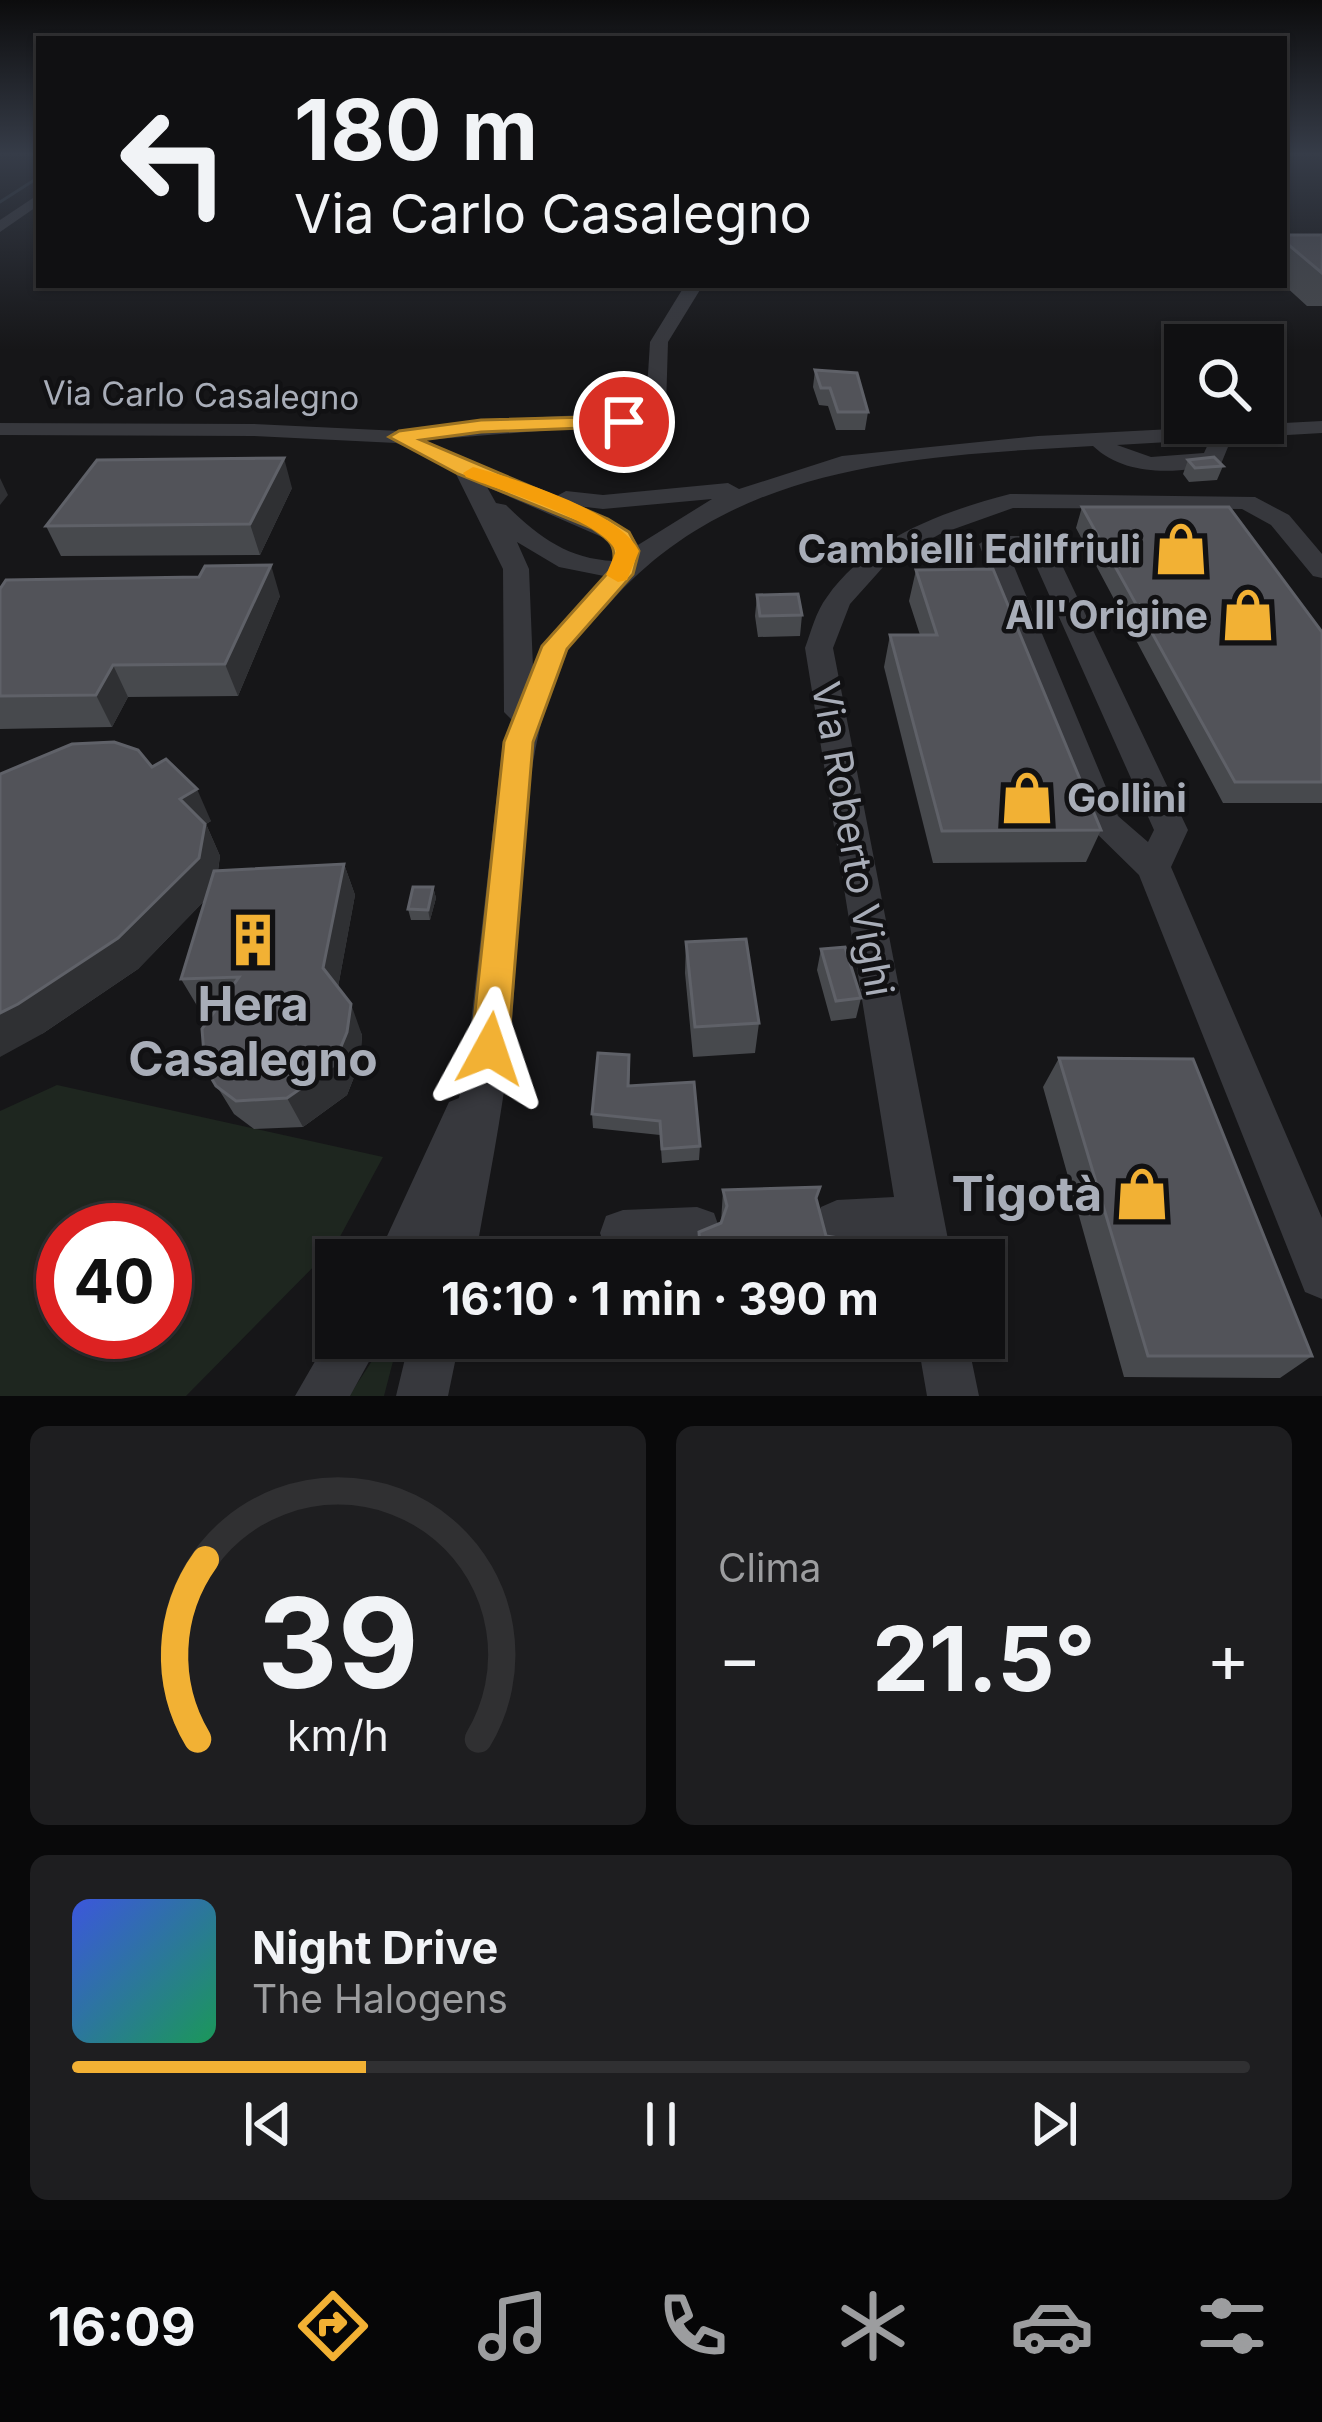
<!DOCTYPE html>
<html lang="it">
<meta charset="utf-8">
<style>
body{margin:0;font-family:Inter,sans-serif;background:#1e1e20;color:#f1f3f6;height:100vh;display:flex;flex-direction:column;font-size:45px;white-space:nowrap}
*{box-sizing:border-box;margin:0}
p{font-size:39px;color:#9c9d9f}
.icon{flex:none;width:66px;height:66px;fill:none;stroke:currentColor;stroke-width:2;stroke-linecap:round;stroke-linejoin:round}
.map{position:relative;height:1396px;overflow:hidden}
.drawer{display:flex;flex-direction:column;gap:30px;padding:30px;background:#09090a;flex:1}
.drawer>*{flex:none}
.banner{position:absolute;left:36px;top:36px;width:1251px;height:252px;border-radius:0px;box-shadow:0 3px 9px #0004,0 0 0 3px #303032;background:#101012;color:#f1f3f6;overflow:hidden}
.fabs{position:absolute;left:1164px;top:324px;display:grid;gap:24px}
.fabs a{display:grid;place-items:center;width:120px;height:120px;border-radius:0px;background:#101012;box-shadow:0 3px 9px #0004,0 0 0 3px #303032;font-size:60px}
.speed{position:absolute;left:36px;top:1203px;display:flex;gap:24px;font-size:60px;font-weight:700;text-align:center}
.speed>*{display:grid;place-content:center;width:156px;height:156px;border-radius:50%;background:#101012;box-shadow:0 3px 9px #0004,0 0 0 3px #303032;line-height:1}
.speed .limit{border:18px solid #d22;background:#fff;color:#111}
.pin{position:absolute;display:grid;place-items:center;width:102px;height:102px;color:#fff;margin:-51px;border:6px solid #fff;border-radius:50%;box-shadow:0 3px 12px #0007}
.me{position:absolute;width:132px;margin:-66px;rotate:5deg;stroke-linejoin:round;filter:drop-shadow(0 0 9px #0008)}
.turn{display:flex;align-items:center;gap:42px;height:252px;padding:0 60px;font-size:54px}
.turn .icon{width:156px;height:156px;stroke-width:2.5}
.turn b{display:block;font-size:84px;line-height:102px}
.big{font-size:90px;font-weight:700;line-height:1.1}
.drawer .widget{flex:1;display:flex;flex-direction:column;justify-content:center;gap:18px;min-width:0;padding:0 42px;border-radius:18px;background:#1e1e20}
.drawer .dial{align-items:center;gap:0}
.dial svg{height:312px;overflow:visible;fill:none;stroke:#303032;stroke-width:7;stroke-linecap:round;text-anchor:middle}
.dial text{fill:#f1f3f6;stroke:none}
.song{display:flex;align-items:center;gap:36px}
.cover{width:144px;height:144px;border-radius:18px;background:linear-gradient(135deg,hsl(230 70% 55%),hsl(150 70% 35%))}
.played{height:12px;border-radius:6px;background:linear-gradient(90deg,#f2b134 25%,#303032 25%)}
.keys{display:flex;justify-content:space-around;direction:ltr}
.heat{display:flex;justify-content:space-between;align-items:center;font-size:66px;direction:ltr}
.drawer .tiles{flex:1;display:grid;gap:30px;grid-template-columns:1fr 1fr}
.widget:last-child{grid-column:span 2}
.trip{position:absolute;left:315px;top:1239px;width:690px;height:120px;border-radius:0px;background:#101012;box-shadow:0 3px 9px #0004,0 0 0 3px #303032;font-weight:700;line-height:120px;text-align:center}
.tab-bar{display:flex;height:192px;justify-content:space-around;align-items:center;background:#060607;color:#9c9d9f}
.tab-bar .icon{width:84px;height:84px}
.tab-bar .active{color:#f2b134}
.tab-bar b{font-size:54px;color:#f1f3f6}
.map>svg:first-child{display:block}
</style>
<div class="map">
<svg width="1322" height="1396" viewBox="0 0 1322 1396">
<rect width="100%" height="100%" fill="#161618"/>
<!-- green -->
<path fill="#1e261f" fill-rule="evenodd" d="M57,1085L383,1157L336,1244L186,1396H0V1111ZM63,1230H165V1332H63Z
M387,1338H399L384,1396H349Z"/>
<g fill="none" stroke-linecap="round" stroke-linejoin="round">
<!-- stream -->
<path stroke="#2c353c" stroke-width="3" d="M0,202L39,177"/>
<!-- minor -->
<path fill="#37383d" fill-rule="evenodd" d="M39,194V205L0,232V220Z
M685,285H703L668,342L666,407L653,422L426,440L473,465L555,497L566,491L603,495L728,483L739,489L842,456L1038,436L1322,421V433L1117,445L1151,457L1204,453L1209,442L1217,440L1228,447L1221,464C1179,473 1127,478 1093,446C917,456 733,462 609,604C595,619 577,635 567,652C514,752 522,930 510,1045C502,1117 487,1189 475,1260H427L430,1247L424,1260H376L449,1102L459,1098L468,1049L503,742L512,720L504,712L503,569L456,474L427,456L396,443L254,436L0,435V423L254,424L400,431L481,420L640,412L646,406L650,342ZM487,487L611,541L614,561C567,559 538,536 506,505L496,503ZM712,499L638,545L630,532L577,506L603,509ZM517,542L559,567L604,576L545,641L533,668L529,569Z
M1010,494L1255,497L1289,515L1322,554V578L1313,576L1271,525L1242,509L1013,508L940,534L885,565L850,604L833,648L952,1260H823L814,1223L821,1207L837,1200L894,1197L805,648C811,632 816,611 827,597C867,539 944,511 1010,494Z
M992,536H1039L1052,544L1188,830L1171,867L1322,1218V1299L1305,1292L1139,875L1087,824L979,544ZM1008,552H1030L1154,830L1148,842L1118,816Z
M697,1207L714,1213L720,1230L714,1247C684,1259 636,1262 606,1250L600,1233L606,1216L623,1210Z
M336,1325V1338H382L350,1396H295Z
M410,1338H460L448,1396H396Z
M917,1338H967L979,1396H927Z"/>
</g>
<!-- wall -->
<path fill="#47494d" d="M1284,235H1322V306H1307L1284,285Z
M815,370L868,412L865,430H836L828,406L819,405L813,387Z
M1188,460L1223,466L1217,480L1189,482L1183,474Z
M292,488L260,555L61,556L46,526Z
M1082,507L1322,632V803H1223L1076,528Z
M916,570L1101,830L1086,862L933,863L884,667L890,635H920L909,601Z
M0,589L280,596L238,696L128,697L112,727L0,729Z
M757,595L802,615L800,636L758,637L755,616Z
M152,767L211,821L206,824L220,856L218,871L344,864L355,895L338,987L362,1035L360,1062L347,1095L303,1127L254,1129L234,1114L205,1067L216,1009H199L181,979L205,900L138,969L42,1034Z
M433,887L436,898L430,920H411L408,909Z
M686,942L759,1023L755,1053L693,1057L685,973Z
M821,949L861,998L856,1018L831,1021L817,970Z
M1059,1058L1312,1356L1280,1378L1124,1377L1043,1087Z
M630,1071L629,1086L700,1146L699,1160L662,1163L660,1135L593,1128L592,1114Z
M723,1190L817,1200L826,1236L855,1260H698L699,1232L721,1223Z
M702,1338H856L854,1343L702,1348Z"/>
<!-- shaded-wall -->
<path fill="#2f3033" d="M284,458L292,488L260,555L250,524Z
M0,478L8,495L0,505Z
M271,565L280,596L238,696L225,664Z
M113,665L128,697L112,727L96,695Z
M197,789L211,821L206,824L220,856L215,890L138,969L42,1034L0,1057V1013L180,799Z
M344,864L355,895L336,998L323,968Z
M433,887L436,898L430,920L428,910Z
M351,1004L362,1035L360,1062L347,1095L303,1127L287,1098Z"/>
<!-- building -->
<path fill="#525359" stroke="#5f6168" stroke-width="3" d="M1284,235H1322V273L1284,241Z
M815,370L857,373L868,412H838L830,388H821Z
M1214,457L1223,466L1195,468L1188,460Z
M284,458L250,524L46,526L97,460Z
M1082,507H1229L1322,632V782H1235Z
M271,565L225,664L113,665L96,695L0,696V589L6,580L199,577L205,566Z
M993,569L1101,830L942,831L890,635H937L916,570Z
M798,594L802,615L760,616L757,595Z
M114,742L138,750L152,767L166,759L197,789L180,799L205,824L199,858L118,938L18,1004L0,1013V774L72,744Z
M344,864L323,968L351,1004L347,1032L333,1066L287,1098L236,1101L216,1086L205,1067L202,1029L239,977L181,979L214,871Z
M413,887H433L428,910L408,909Z
M746,939L759,1023L695,1027L686,942Z
M845,947L861,998L836,1001L821,949Z
M598,1053L629,1055L628,1086L694,1082L700,1146L662,1149L660,1121L592,1114Z
M1059,1058L1193,1059L1312,1356H1148Z
M820,1187L816,1198L826,1236L852,1240L855,1260H701L699,1232L721,1223L727,1206L723,1190Z"/>
<!-- sky -->
<linearGradient id="sky" x2="0" y2="1"><stop stop-color="#0c0c0d"/><stop offset="0.44" stop-color="#363c48"/><stop offset="1" stop-color="#363c48" stop-opacity="0"/></linearGradient>
<rect width="1322" height="350" fill="url(#sky)"/>
<!-- route -->
<path fill="#f2b134" stroke="#9d7322" stroke-width="3" d="M624,416L631,418V426L481,432L421,440L608,519L629,532L639,551L633,574L567,649L533,742L508,1049L503,1062L490,1067L476,1062L471,1049L504,742L542,646L613,567C617,545 610,540 592,528L458,474L389,437L399,431L481,420Z"/>
<!-- slow -->
<path fill="#f59e0b" d="M473,467C517,479 619,511 639,551L627,580L618,582L606,575L616,551C601,520 501,491 466,477L463,473Z"/>
<!-- icons -->
<defs>
<symbol id="shop-bare" viewBox="-9 -9 18 18"><path d="M-5-2.5h2.3a2.7 3.5 0 0 1 5.4 0H5L5.5 6h-11ZM-1.5-2.5h3a1.5 2.3 0 0 0-3 0Z" fill="#f2b134" stroke="#111113" stroke-width="2.5" paint-order="stroke"/></symbol>
<symbol id="building-bare" viewBox="-9 -9 18 18"><path d="M-4-6H4V6H1V3H-1V6H-4ZM-2.5-4.3h1.7v1.8h-1.7ZM.8-4.3h1.7v1.8H.8ZM-2.5-1h1.7V.8h-1.7ZM.8-1h1.7V.8H.8Z" fill="#f2b134" stroke="#111113" stroke-width="2.5" paint-order="stroke"/></symbol>
</defs>
<g fill-rule="evenodd">
<use href="#shop-bare" x="1143" y="511" width="76" height="76"/>
<use href="#shop-bare" x="1210" y="577" width="76" height="76"/>
<use href="#shop-bare" x="989" y="760" width="76" height="76"/>
<use href="#building-bare" x="215" y="902" width="76" height="76"/>
<use href="#shop-bare" x="1104" y="1156" width="76" height="76"/>
</g>
<g text-anchor="middle" stroke-width="9" stroke-linejoin="round" paint-order="stroke">
<!-- far-street labels -->
<g font-size="33" fill="#a8adb8" stroke="#111113">
<text transform="translate(201 395) rotate(1)" y="12">Via Carlo Casalegno</text>
</g>
<!-- poi labels -->
<g font-size="39" font-weight="bold" fill="#a8adb8" stroke="#111113" text-anchor="end">
<text x="1141" y="563">Cambielli Edilfriuli</text>
<text x="1208" y="629">All'Origine</text>
<text x="1067" y="812" text-anchor="start">Gollini</text>
</g>
<!-- street labels -->
<g font-size="39" fill="#a8adb8" stroke="#111113">
<text transform="translate(853 839) rotate(80)" y="14">Via Roberto Vighi</text>
</g>
<!-- near-poi labels -->
<g font-size="48" font-weight="bold" fill="#a8adb8" stroke="#111113">
<text x="253" y="1021">Hera<tspan x="253" dy="55">Casalegno</tspan></text>
<text x="1102" y="1211" text-anchor="end">Tigotà</text>
</g>
</g>
</svg>
<div class="fabs">
<a><svg class="icon" aria-label="search" viewBox="0 0 24 24"><circle cx="10" cy="10" r="6"/><path d="M15 15l6 6"/></svg></a>
</div>
<div class="speed"><div class="limit">40</div></div>
<div class="pin" style="left:624px;top:422px;background:#d93025"><svg class="icon" aria-label="arrive" viewBox="0 0 24 24"><path d="M6 21V4h12l-3 4 3 4H6"/></svg></div>
<svg class="me" style="left:490px;top:1049px" viewBox="-20 -20 40 40"><path d="M0-17L14 15 0 8-14 15z" fill="#f2b134" stroke="#fff" stroke-width="4"/></svg>
<div class="trip">16:10 · 1 min · 390 m</div>
<div class="banner">
<div class="turn"><svg class="icon" aria-label="left" viewBox="0 0 24 24"><path d="M17 20v-9H6M10 6l-5 5 5 5"/></svg><div><b>180 m</b>Via Carlo Casalegno</div></div>
</div>
</div>
<section class="drawer">
<div class="tiles">
<div class="widget dial"><svg viewBox="0 0 100 80">
<path d="M14 69A42 42 0 1 1 86 69"/>
<path d="M14 69A42 42 0 0 1 16 23" stroke="#f2b134"/>
<text x="50" y="56" font-size="32" font-weight="700">39</text>
<text x="50" y="72" font-size="11">km/h</text>
</svg></div>
<div class="widget"><p>Clima</p>
<div class="heat"><a>−</a><b class="big">21.5°</b><a>+</a></div>
</div>
<div class="widget">
<div class="song"><i class="cover"></i><div><b>Night Drive</b><p>The Halogens</p></div></div>
<div class="played"></div>
<div class="keys"><svg class="icon" aria-label="previous" viewBox="0 0 24 24"><path d="M18 5L8 12l10 7zM5 5v14"/></svg><svg class="icon" aria-label="pause" viewBox="0 0 24 24"><path d="M8 5v14M16 5v14"/></svg><svg class="icon" aria-label="next" viewBox="0 0 24 24"><path d="M6 5l10 7-10 7zM19 5v14"/></svg></div>
</div>
</div>
</section>
<nav class="tab-bar">
<b>16:09</b>
<svg class="icon active" aria-label="directions" viewBox="0 0 24 24"><path d="M12 3l9 9-9 9-9-9zM9 14v-3h6M13 9l2 2-2 2"/></svg>
<svg class="icon" aria-label="music" viewBox="0 0 24 24"><path d="M9 18V5l10-2v13"/><circle cx="6" cy="18" r="3"/><circle cx="16" cy="16" r="3"/></svg>
<svg class="icon" aria-label="phone" viewBox="0 0 24 24"><path d="M5 4h4l2 5-3 2q2 4 5 5l2-3 5 2v4C11 20 4 13 5 4z"/></svg>
<svg class="icon" aria-label="climate" viewBox="0 0 24 24"><path d="M12 3v18M4 7l16 10M4 17L20 7"/></svg>
<svg class="icon" aria-label="car" viewBox="0 0 24 24"><path d="M5 17H2v-5l4-1 3-4h7l3 4 3 1v5h-3M9 17h6M6 11h13"/><circle cx="7" cy="17" r="2"/><circle cx="17" cy="17" r="2"/></svg>
<svg class="icon" aria-label="filters" viewBox="0 0 24 24"><path d="M4 7h16M4 17h16"/><circle cx="9" cy="7" r="2"/><circle cx="15" cy="17" r="2"/></svg>
</nav>
